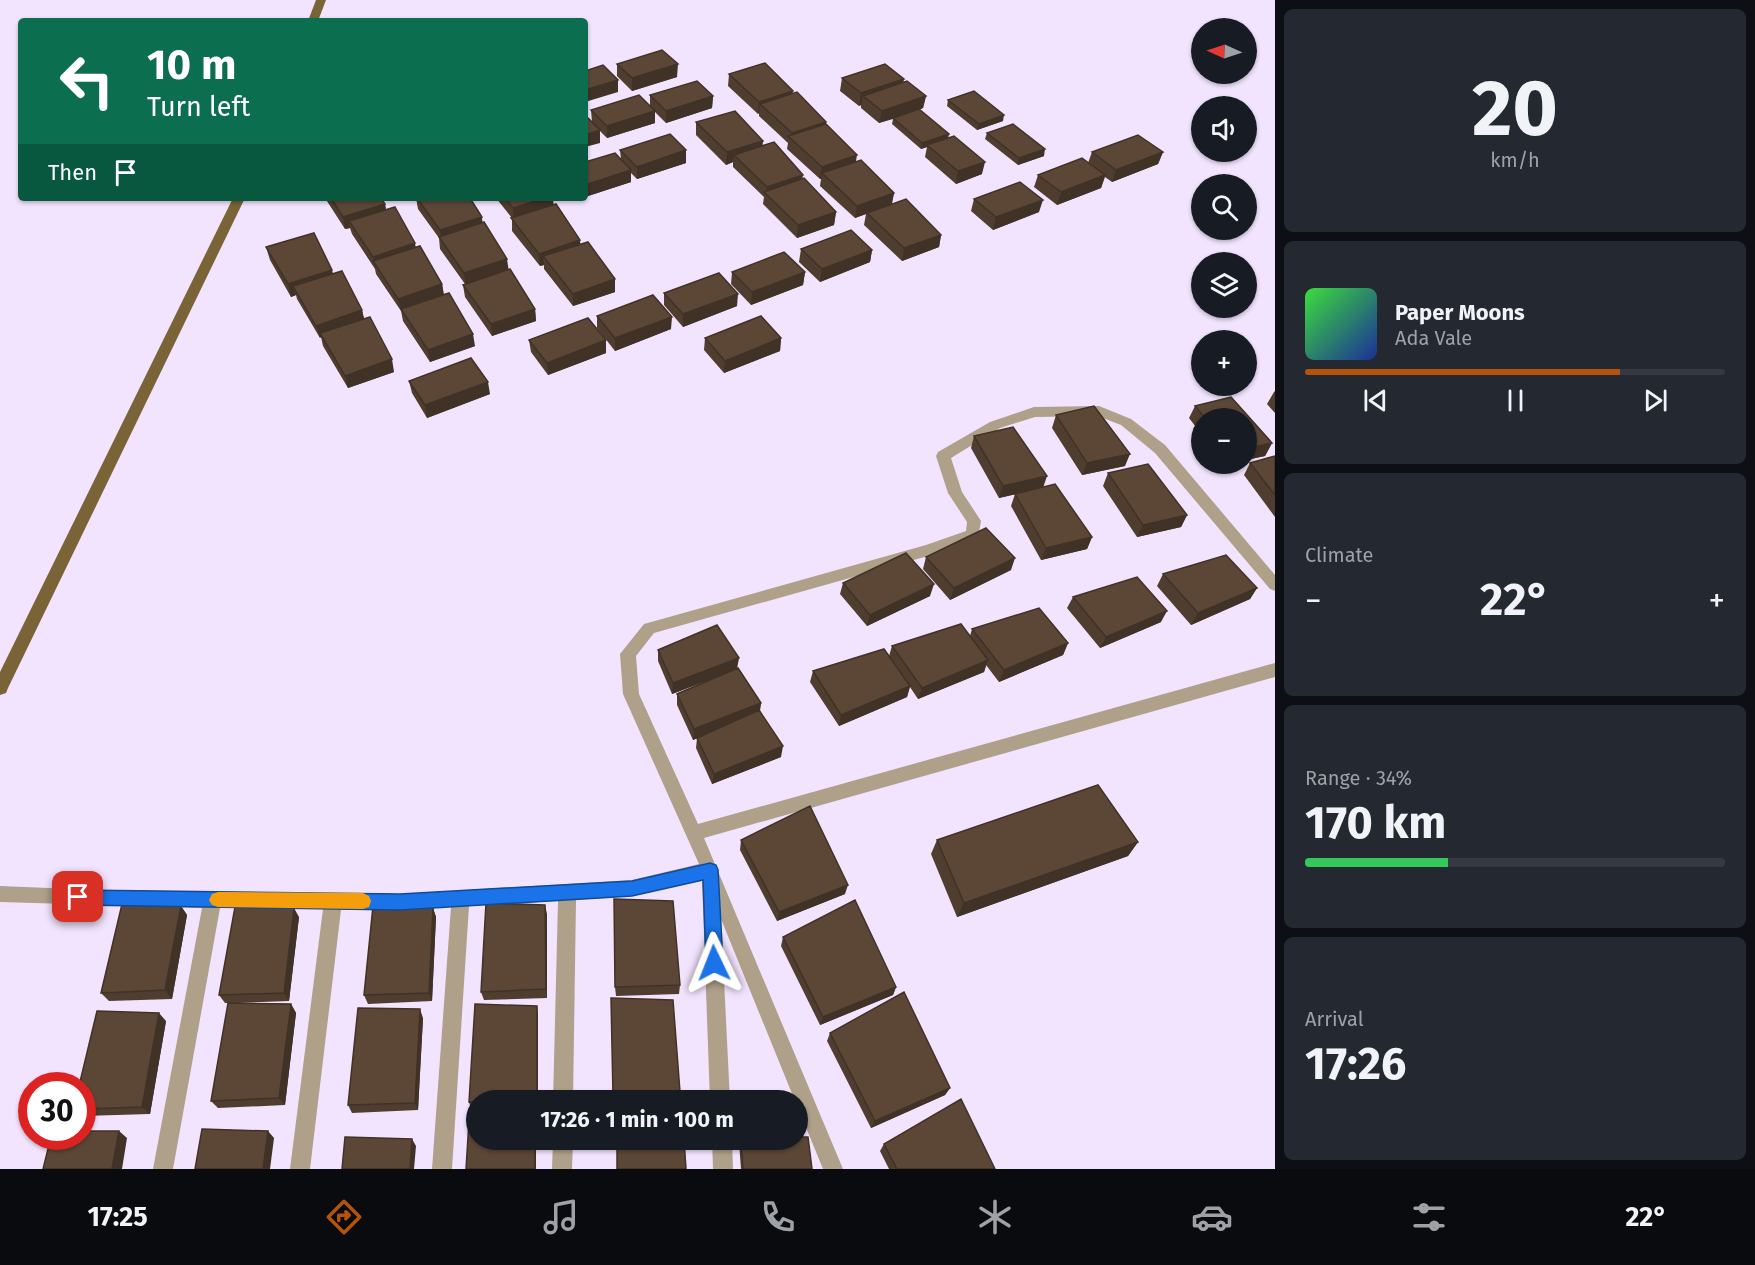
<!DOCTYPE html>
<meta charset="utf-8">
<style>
body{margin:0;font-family:"Fira Sans",sans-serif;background:#242831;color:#f1f3f6;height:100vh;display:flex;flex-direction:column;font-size:22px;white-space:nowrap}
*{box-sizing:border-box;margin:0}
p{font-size:20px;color:#9ea1a6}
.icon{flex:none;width:33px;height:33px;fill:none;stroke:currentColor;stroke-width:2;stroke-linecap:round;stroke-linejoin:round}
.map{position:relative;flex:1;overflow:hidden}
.details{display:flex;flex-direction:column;gap:9px;padding:9px;background:#0d0f14;width:480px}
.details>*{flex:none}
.hud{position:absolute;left:18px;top:18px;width:570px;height:183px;border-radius:6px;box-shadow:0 2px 4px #0004;background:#0b6e4f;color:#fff;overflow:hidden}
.needle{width:39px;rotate:273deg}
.controls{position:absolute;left:1191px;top:18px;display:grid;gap:12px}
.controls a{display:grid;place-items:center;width:66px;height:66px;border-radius:50%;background:#171b24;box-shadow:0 2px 4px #0004;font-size:30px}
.speed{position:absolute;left:18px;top:1072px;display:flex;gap:12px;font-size:30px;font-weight:700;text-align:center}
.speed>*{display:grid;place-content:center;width:78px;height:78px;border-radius:50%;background:#171b24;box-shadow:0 2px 4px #0004;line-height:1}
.speed .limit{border:9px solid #d22;background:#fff;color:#111}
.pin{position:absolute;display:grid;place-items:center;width:51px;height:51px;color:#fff;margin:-26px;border-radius:12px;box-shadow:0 3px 9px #0006}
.me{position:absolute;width:66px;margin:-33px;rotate:358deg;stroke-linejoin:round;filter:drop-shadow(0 0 4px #0008)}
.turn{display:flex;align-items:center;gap:21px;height:126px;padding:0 30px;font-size:27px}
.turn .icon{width:78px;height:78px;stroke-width:2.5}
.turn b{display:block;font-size:42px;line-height:51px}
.then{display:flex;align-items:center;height:57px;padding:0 30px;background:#0003;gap:12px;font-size:22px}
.big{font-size:45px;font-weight:700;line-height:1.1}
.details .tile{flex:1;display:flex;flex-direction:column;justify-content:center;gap:9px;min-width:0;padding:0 21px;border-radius:9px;background:#242831}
.details .dial{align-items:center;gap:0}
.dial b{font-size:78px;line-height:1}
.song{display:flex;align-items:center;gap:18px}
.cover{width:72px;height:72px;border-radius:9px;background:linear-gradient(135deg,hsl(120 70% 55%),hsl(230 70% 35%))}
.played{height:6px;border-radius:3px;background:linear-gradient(90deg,#b45309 75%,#363941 75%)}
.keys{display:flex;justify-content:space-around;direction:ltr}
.heat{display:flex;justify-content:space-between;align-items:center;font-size:33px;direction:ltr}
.charge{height:9px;border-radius:4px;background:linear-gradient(90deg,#34c759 34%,#363941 0)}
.trip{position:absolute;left:466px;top:1090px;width:342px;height:60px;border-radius:30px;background:#171b24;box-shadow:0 2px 4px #0004;font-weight:700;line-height:60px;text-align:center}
.tab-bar{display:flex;height:96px;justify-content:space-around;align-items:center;background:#090b0e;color:#9ea1a6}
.tab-bar .icon{width:42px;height:42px}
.tab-bar .active{color:#b45309}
.tab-bar b{font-size:27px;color:#f1f3f6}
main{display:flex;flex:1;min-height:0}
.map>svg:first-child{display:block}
</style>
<main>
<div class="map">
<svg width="1275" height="1169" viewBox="0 0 1275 1169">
<rect width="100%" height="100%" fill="#f2e4fe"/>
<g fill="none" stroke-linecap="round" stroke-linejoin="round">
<!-- minor -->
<path fill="#aea089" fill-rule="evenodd" d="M1099,406L1131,419L1165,445L1275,575V591L1270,589L1155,453L1121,425L1098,416L1035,417L1000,428L951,458L962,492L981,521L978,538L928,556L654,633L636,656L639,694L698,824L1275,663V677L704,838L843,1169H823L798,1108V1101H795L721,919L730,1101H710L702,880L632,896L576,900L573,1101H553L558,901L469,906L452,1169H432L451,907L400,910H341L310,1169H290L323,909L220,908L173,1169H153L202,908L0,902V886L97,890L400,894L632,880L699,864L623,694L620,654L644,624L926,545L966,531L967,522L948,493L936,456L938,452L990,422L1034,407Z
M553,1140H573L572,1169H552Z
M712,1140H732L733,1169H713Z"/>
<!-- major -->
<path fill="#7a6337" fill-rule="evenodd" d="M316,0H326L318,21H308Z
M233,198H245L8,688L6,693L0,695V672Z"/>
</g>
<!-- wall -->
<path fill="#4f3d2f" d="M617,64L677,77L632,91L617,76Z
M729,74L792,94L826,124L856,162L894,193L892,204L941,235L939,247L902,261L864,225L866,214L855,218L820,186L821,179H820L787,149L788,143L759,116V113L758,114L728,86Z
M842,78L904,82L926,96L923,108L919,110L949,134L948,138L982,174L956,184L925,157L927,147L921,149L892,124L893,119L879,123L861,108V105L859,106L840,91Z
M650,95L713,96L712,108L666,123L655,112V123L607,138L600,131V143L592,122L591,110L650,106Z
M948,100L1003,121L977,130L947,106Z
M696,122L762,146L802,179L836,212L834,225L797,238L763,204L764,197L733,167V162L726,165L696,135Z
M987,133L1044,156L1018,165L985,139Z
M620,150H686V163L637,179L631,173V182L585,197V162L621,159Z
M1092,152H1163L1158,164L1112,182L1105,177L1101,188L1057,205L1034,187L1038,175L1088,163Z
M325,198H381L385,204L386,210L416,248L442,284L444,295L475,346L430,362L403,321L401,311L376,274L375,269L352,234L350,228L345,229Z
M416,198L482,217V223L508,270L535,309L536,321L492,336L465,297L463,285L465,284L440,249L439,238L418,209Z
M496,198H553V205L580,240V244L615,292L573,306L544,269V265L540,266L512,231V218Z
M974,199L1039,212L993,230L971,211Z
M266,247L333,273L362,310L364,319L394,372L348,388L323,346L321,337L320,338L297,299L296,295L291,297L270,260Z
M801,249L872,250L870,262L820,282L799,262Z
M732,272H805L803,285L751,305L731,284Z
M664,293L737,306L683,327L664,305Z
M597,316L671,329L615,351L597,328Z
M705,338H781L780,351L724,373L704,350Z
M529,340L606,353L548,375L531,352Z
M409,381L490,394L427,418L412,393Z
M1275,391V413L1267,404L1274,392Z
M1231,397L1272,443L1265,456L1246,460V418H1202V435L1189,418L1195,406Z
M1056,415L1125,466L1082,475L1052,428Z
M974,436L1043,487L1092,537L1087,549L1041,560L1011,506L1015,494L999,498L971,448Z
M1275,456V517L1244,475L1250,463Z
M1108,473L1187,515L1181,527L1137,537L1103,486Z
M926,557L1011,570L950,600L923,569Z
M1163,574L1257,588L1250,599L1191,625L1157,586Z
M843,583L930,596L867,626L840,594Z
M1073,597L1161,622L1100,648L1067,608Z
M972,629L1068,643L1063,655L999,682L986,665L984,672L918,699L910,687L907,697L839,726L810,682L813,671L889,656L892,646L970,636Z
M658,650L738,668L761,703L760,711L781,757L712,784L696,748L697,738L693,740L677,705V694L720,676L672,694L658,661Z
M741,840L845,894L777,921L740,850Z
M937,840L1138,842L1128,856L957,917L931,854Z
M181,906L187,915L172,999L109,1001L101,993Z
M433,908L436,917L432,1001L368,1004L364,995Z
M547,914V998L484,1000L481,992Z
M299,917L289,1001L237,1003L291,1004L296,1013L285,1105L218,1108L211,1101L228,1003H225L219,995Z
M783,937L896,987L893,995L820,1025L781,946Z
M680,985L679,994L616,996L615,987Z
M611,998L680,1092L679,1100L613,1101Z
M538,1014V1101H477V1109H471L469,1102Z
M423,1018L418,1110L352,1113L348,1105Z
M166,1021L150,1114L83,1116L82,1086Z
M830,1033L950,1088L945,1095L871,1128L827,1041Z
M740,1140H798L812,1169H741L739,1143Z
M884,1144L995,1169H889L880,1151Z"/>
<!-- shaded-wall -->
<path fill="#403226" d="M678,64L677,77L632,91V78Z
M904,79L902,91L863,96L861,105L859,106L861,93Z
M618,80V92L585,102V90Z
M793,91L791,103L760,104L759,113L758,114L759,102Z
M713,96L712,108L666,123V111Z
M926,96L923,108L879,123L882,111Z
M655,111V123L607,138V126Z
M1004,115L1003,121L977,130L979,124Z
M826,122L825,134L791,139L792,133Z
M600,130V143L585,147V135Z
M949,134L947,140L927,145V147L921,149L922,143Z
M763,141L762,153L734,155L733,162L726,165L727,152Z
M1045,149L1044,156L1018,165L1019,158Z
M686,150V163L637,179V167Z
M1163,152L1158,164L1112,182L1116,170Z
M857,155L855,167L822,173L821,179H820L822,167Z
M985,162L982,174L956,184L958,171Z
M631,170V182L585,197V185Z
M803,175L801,187L766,193L767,187Z
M1105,175L1101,188L1057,205L1061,192Z
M894,193L891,206L867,213L866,214L855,218L857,206Z
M545,198H553L554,208L514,221L513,208Z
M1043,200L1039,212L993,230L996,217Z
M385,204L387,217L349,221L350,228L345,229L343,217Z
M836,212L834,225L797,238L798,225Z
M482,217L483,230L442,243L440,230Z
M941,235L939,247L902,261L904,248Z
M580,240L581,253L543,256L544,265L540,266L539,254Z
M415,243L417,255L374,261L373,257Z
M872,250L870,262L820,282L822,269Z
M507,259L509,272L466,286L464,273Z
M332,270L335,282L293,286L296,295L291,297L288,284Z
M805,272L803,285L751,305L752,292Z
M615,279V292L573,306V294Z
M442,284L444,297L401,309V311L398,299Z
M738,294L737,306L683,327V314Z
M535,309L536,321L492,336L491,324Z
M362,310L365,323L320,333L321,337L320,338L316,326Z
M672,317L671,329L615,351V338Z
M473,334L475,346L430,362L428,350Z
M781,338L780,351L724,373L725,361Z
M606,340V353L548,375L547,363Z
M392,359L394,372L348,388L345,376Z
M488,382L490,394L427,418L425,405Z
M1272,443L1265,456L1246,460V449Z
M1130,454L1125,466L1082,475L1087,463Z
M1047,476L1043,488L999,498L1003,486Z
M1187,515L1181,527L1137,537L1143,525Z
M1092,537L1087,549L1041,560L1046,548Z
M1015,558L1011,570L950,600L954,588Z
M934,584L930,596L867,626L870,615Z
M1257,588L1250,599L1191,625L1198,613Z
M1167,611L1161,622L1100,648L1106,637Z
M1068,643L1063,655L999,682L1004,670Z
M739,658L737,669L672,694L673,683Z
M988,660L984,672L918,699L922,688Z
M910,686L907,697L839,726L841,715Z
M761,703L759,714L693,740L694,729Z
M783,746L781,757L712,784L714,774Z
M1138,842L1128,856L957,917L964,903Z
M848,885L845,894L777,921L779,912Z
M545,905L547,914V998L546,989Z
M181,906L187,915L172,999L165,990Z
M294,908L299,917L289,1001L284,993Z
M433,908L436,917L432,1001L429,993Z
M896,987L893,995L820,1025L823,1017Z
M291,1004L296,1013L285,1105L279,1098Z
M537,1006L538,1014V1101H537Z
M420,1009L423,1018L418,1110L415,1103Z
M159,1013L166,1021L150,1114L142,1107Z
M950,1088L945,1095L871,1128L875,1121Z
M119,1131L127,1138L122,1169H112Z
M268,1131L274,1138L270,1169H263Z
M412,1139L416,1146L414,1169H410Z
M535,1140H536V1169H535Z"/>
<!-- building -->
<path fill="#5c4737" stroke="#403226" stroke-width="1.5" d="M662,50L678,64L632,78L617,64Z
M765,63L793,91L759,102L729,74Z
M885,64L904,79L861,93L842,78Z
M603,65L618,80L585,90V71Z
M697,81L713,96L666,111L650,95Z
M907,81L926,96L882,111L863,96Z
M974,91L1004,115L979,124L948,100Z
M797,92L826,122L792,133L760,104Z
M639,95L655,111L607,126L591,110Z
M919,109L949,134L922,143L893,118Z
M735,111L763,141L727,152L696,122Z
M585,115L600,130L585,135Z
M826,124L857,155L822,167L788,136Z
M1013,124L1045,149L1019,158L987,133Z
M670,134L686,150L637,167L620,150Z
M1138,135L1163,152L1116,170L1092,152Z
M954,136L985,162L958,171L927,145Z
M774,142L803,175L767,187L734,155Z
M615,153L631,170L585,185V162Z
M1082,158L1105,175L1061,192L1038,175Z
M861,160L894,193L857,206L822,173Z
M804,178L836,212L798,225L764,192Z
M1020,182L1043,200L996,217L974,199Z
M331,198H381L385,204L343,217Z
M417,198H470L482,217L440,230Z
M505,198H545L513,208Z
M906,199L941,235L904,248L867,213Z
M556,204L580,240L539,254L511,218Z
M395,207L415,243L373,257L349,221Z
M484,222L507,259L464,273L439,237Z
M851,230L872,250L822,269L801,249Z
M314,233L332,270L288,284L266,247Z
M588,242L615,279L573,294L543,256Z
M420,246L442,284L398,299L373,261Z
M784,252L805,272L752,292L732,272Z
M510,269L535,309L491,324L463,285Z
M342,271L362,310L316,326L293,286Z
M719,273L738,294L683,314L664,293Z
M449,293L473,334L428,350L401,309Z
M653,295L672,317L615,338L597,316Z
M761,316L781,338L725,361L705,338Z
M370,317L392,359L345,376L320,333Z
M588,318L606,340L547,363L529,340Z
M471,358L488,382L425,405L409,381Z
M1231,397L1272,443L1246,449V418H1205L1195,406Z
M1094,406L1130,454L1087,463L1056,415Z
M1013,427L1047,476L1003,486L974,436Z
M1275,456V495L1250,463Z
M1148,464L1187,515L1143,525L1108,473Z
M1055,484L1092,537L1046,548L1015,494Z
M986,528L1015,558L954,588L926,557Z
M906,553L934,584L870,615L843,583Z
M1226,555L1257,588L1198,613L1163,574Z
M1137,577L1167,611L1106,637L1073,597Z
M1039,608L1068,643L1004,670L972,629Z
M961,624L988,660L922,688L892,646Z
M717,625L739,658L673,683L658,650Z
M884,649L910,686L841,715L813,671Z
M738,668L761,703L694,729L677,694Z
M759,710L783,746L714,774L697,738Z
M1098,785L1138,842L964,903L937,840Z
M810,806L848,885L779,912L741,840Z
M614,899L673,901L680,985L615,987Z
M855,900L896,987L823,1017L783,937Z
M486,903L545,905L546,989L481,992Z
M122,904L181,906L165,990L101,993Z
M373,906L433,908L429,993L364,995Z
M235,907L294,908L284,993L219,995Z
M904,992L950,1088L875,1121L830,1033Z
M611,998L673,1000L680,1092L613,1095Z
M228,1003L291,1004L279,1098L211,1101Z
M475,1004L537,1006V1100L477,1101V1102H469Z
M358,1008L420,1009L415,1103L348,1105Z
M97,1011L159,1013L142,1107L82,1109V1086H79Z
M961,1099L995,1169H897L884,1144Z
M469,1121H477V1140H535V1169H466Z
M202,1129L268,1131L263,1169H195Z
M82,1131H119L112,1169H43L51,1137H82Z
M345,1137L412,1139L410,1169H342Z
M798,1137H808L812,1169H743L741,1140H798Z
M617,1140H684L686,1169H617Z"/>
<!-- route -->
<path fill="#1a73e8" stroke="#114b97" stroke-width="1.5" d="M710,863L716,865L718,870L723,963L720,968L714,971L708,968L706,963L703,880L632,896L400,910L78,905L72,903L70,897L72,892L78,890L400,894L632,881Z"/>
<!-- slow -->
<path fill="#f59e0b" d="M218,892L363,893L369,896L371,901L369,907L363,909L218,907L212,905L209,900L212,894Z"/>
</svg>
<div class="controls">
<a><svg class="needle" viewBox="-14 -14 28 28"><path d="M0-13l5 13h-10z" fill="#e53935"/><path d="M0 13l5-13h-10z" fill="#9ea1a6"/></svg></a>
<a><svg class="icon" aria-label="sound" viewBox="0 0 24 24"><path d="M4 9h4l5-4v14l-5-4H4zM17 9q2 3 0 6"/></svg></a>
<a><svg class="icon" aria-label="search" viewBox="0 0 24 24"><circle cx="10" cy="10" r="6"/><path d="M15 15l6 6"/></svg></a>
<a><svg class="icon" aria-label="layers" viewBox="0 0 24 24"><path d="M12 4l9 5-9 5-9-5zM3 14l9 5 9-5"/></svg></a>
<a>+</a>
<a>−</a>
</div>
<div class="speed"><div class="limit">30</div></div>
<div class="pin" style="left:78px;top:897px;background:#d93025"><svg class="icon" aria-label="arrive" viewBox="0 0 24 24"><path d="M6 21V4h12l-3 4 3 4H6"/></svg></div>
<svg class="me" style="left:714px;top:963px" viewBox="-20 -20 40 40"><path d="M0-17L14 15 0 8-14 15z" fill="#1a73e8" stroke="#fff" stroke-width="4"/></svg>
<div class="trip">17:26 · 1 min · 100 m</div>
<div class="hud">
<div class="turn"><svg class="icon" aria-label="left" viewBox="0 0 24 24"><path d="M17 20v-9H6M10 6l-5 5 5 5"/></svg><div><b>10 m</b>Turn left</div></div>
<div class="then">Then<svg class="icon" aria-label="arrive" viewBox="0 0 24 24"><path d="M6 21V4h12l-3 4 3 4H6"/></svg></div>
</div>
</div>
<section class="details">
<div class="tile dial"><b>20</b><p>km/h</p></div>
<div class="tile">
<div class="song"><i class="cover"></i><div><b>Paper Moons</b><p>Ada Vale</p></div></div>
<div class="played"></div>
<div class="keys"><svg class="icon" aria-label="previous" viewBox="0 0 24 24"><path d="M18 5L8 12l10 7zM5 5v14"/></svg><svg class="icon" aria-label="pause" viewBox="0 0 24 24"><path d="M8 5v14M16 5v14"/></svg><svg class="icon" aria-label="next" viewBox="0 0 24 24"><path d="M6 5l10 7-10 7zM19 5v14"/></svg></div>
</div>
<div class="tile"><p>Climate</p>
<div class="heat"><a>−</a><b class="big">22°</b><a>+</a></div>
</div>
<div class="tile"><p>Range · 34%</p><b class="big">170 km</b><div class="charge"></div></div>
<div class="tile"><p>Arrival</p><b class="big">17:26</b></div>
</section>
</main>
<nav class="tab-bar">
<b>17:25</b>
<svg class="icon active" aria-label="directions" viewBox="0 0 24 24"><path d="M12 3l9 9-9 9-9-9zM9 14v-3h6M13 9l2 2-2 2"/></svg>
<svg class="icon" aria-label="music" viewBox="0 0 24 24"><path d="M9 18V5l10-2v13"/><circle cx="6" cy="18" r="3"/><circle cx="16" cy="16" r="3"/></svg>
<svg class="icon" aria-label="phone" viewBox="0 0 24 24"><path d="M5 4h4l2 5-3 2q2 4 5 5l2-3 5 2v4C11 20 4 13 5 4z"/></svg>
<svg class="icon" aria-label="climate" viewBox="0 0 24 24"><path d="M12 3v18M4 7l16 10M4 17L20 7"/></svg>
<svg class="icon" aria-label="car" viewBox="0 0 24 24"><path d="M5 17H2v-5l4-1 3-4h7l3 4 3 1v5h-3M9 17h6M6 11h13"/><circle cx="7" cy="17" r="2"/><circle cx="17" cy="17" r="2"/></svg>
<svg class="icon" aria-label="filters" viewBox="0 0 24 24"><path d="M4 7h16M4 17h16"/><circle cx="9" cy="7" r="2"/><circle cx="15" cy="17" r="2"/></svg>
<b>22°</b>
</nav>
